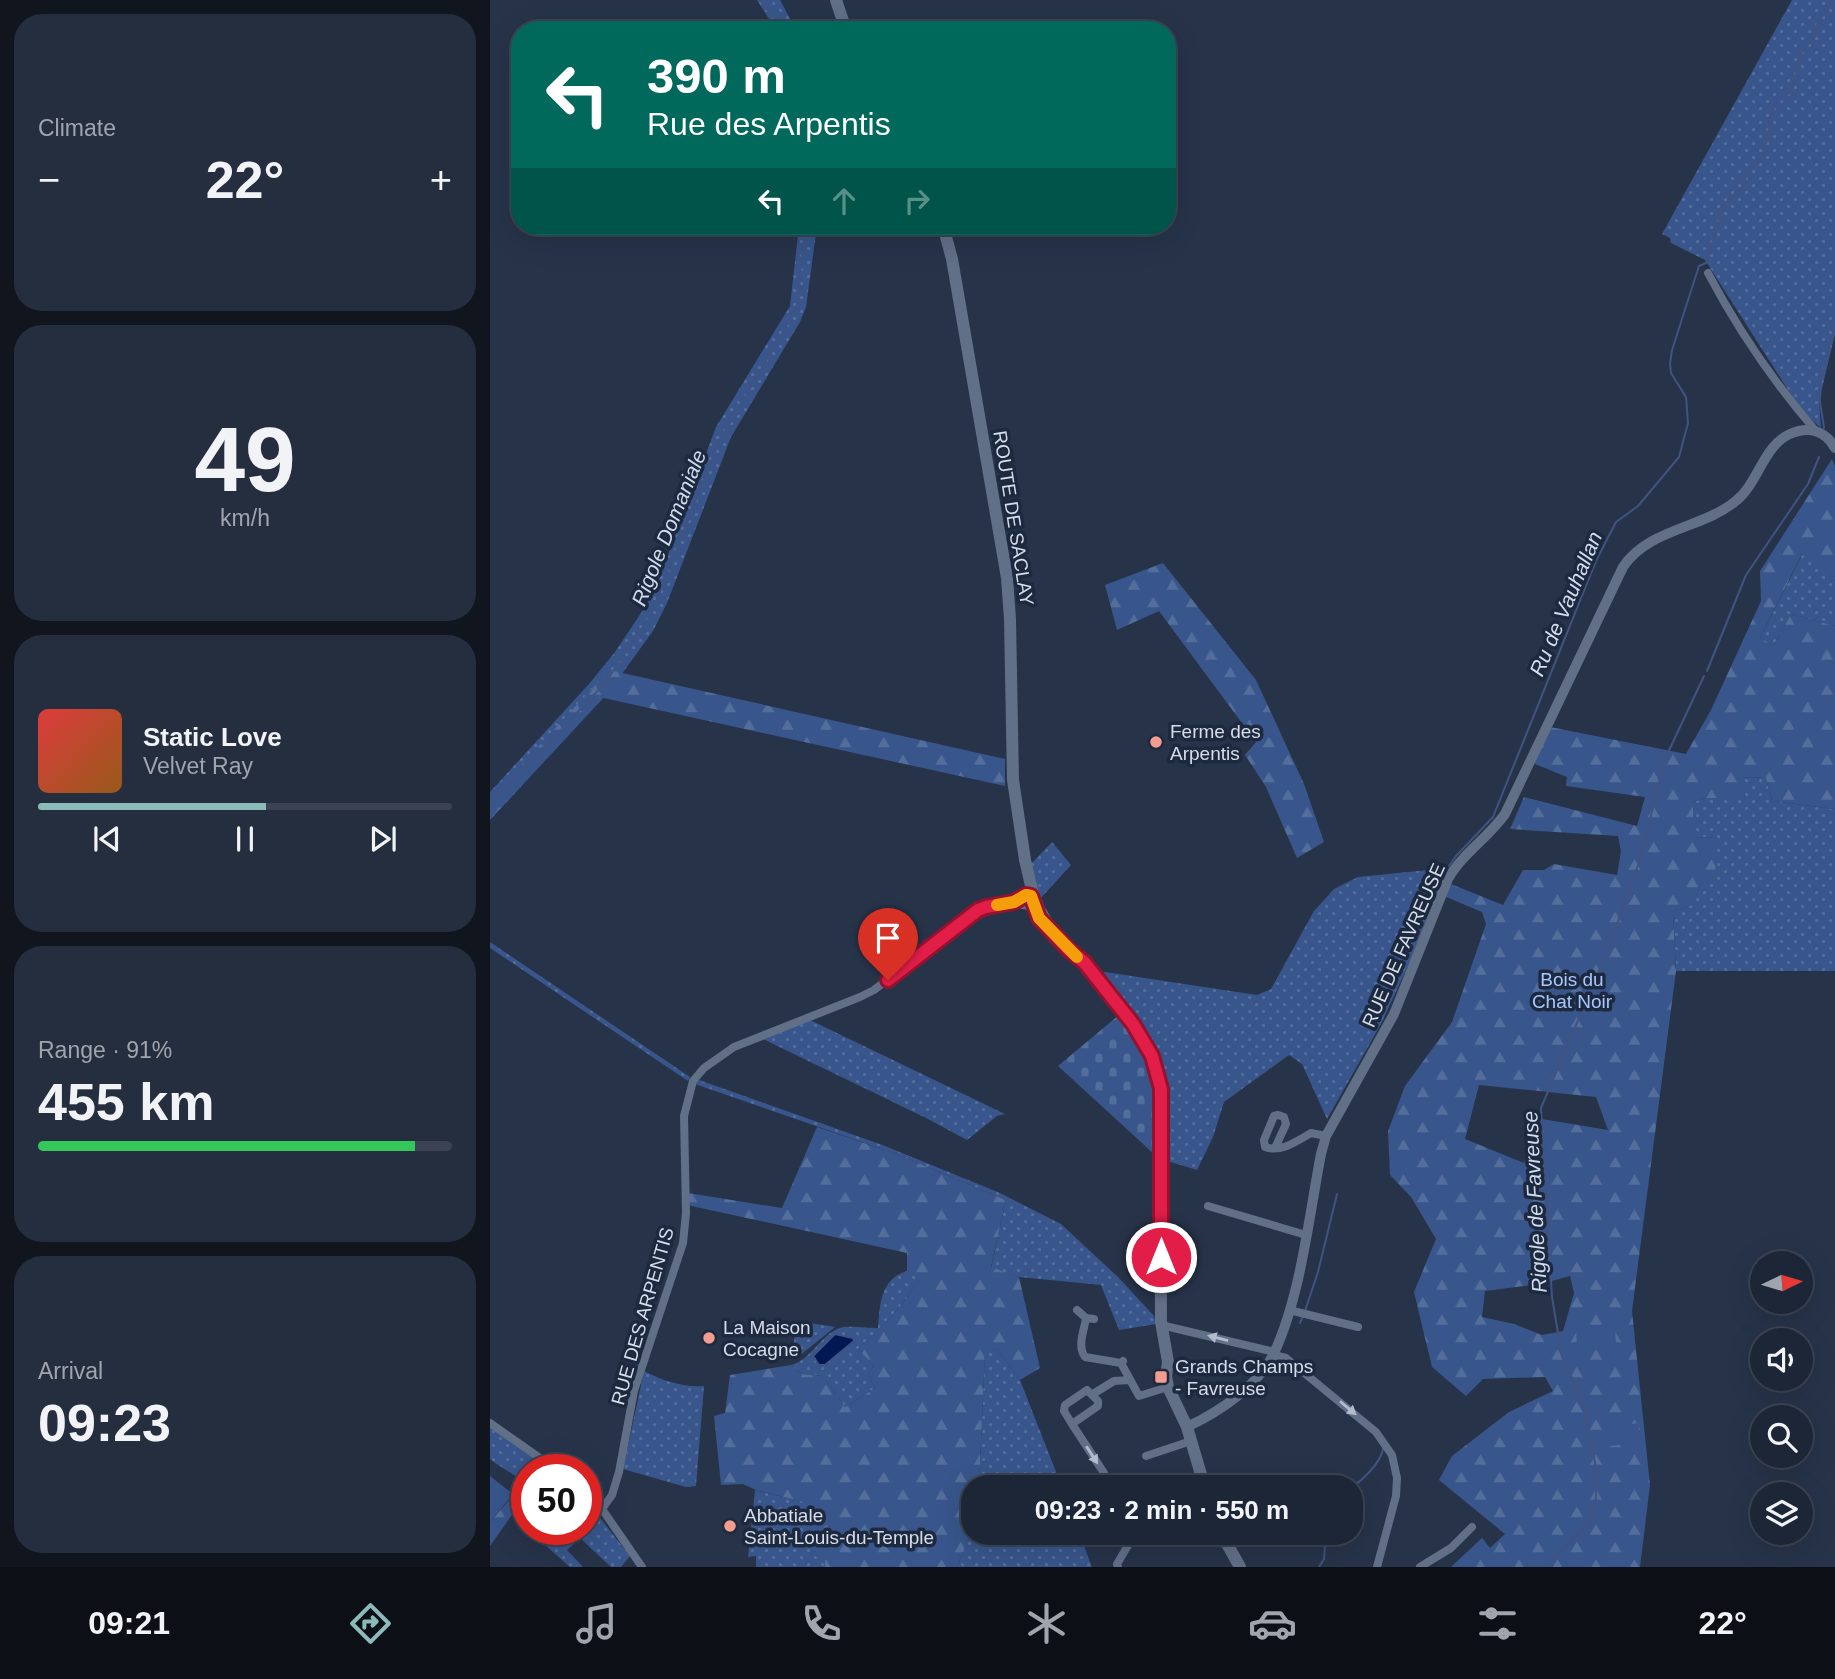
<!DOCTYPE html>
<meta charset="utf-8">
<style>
body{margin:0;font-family:Helvetica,sans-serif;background:#252e3f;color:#f1f3f6;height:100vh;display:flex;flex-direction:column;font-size:26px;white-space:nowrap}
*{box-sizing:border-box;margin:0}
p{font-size:23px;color:#a0a5ad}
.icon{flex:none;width:38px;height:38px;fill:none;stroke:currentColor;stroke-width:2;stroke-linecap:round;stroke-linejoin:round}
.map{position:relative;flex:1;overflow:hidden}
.sheet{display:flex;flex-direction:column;gap:14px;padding:14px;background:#10151e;width:490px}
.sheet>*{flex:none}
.hud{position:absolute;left:21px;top:21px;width:665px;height:214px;border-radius:28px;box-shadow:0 7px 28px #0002,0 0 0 2px #3b4352;background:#00695c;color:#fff;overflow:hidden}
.needle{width:46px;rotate:85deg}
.tools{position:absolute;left:1260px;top:1251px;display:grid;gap:14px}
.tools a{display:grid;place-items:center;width:63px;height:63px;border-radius:50%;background:#1d2637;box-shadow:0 7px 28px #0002,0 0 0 2px #3b4352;font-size:35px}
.speed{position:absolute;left:21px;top:1454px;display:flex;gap:14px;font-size:35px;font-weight:700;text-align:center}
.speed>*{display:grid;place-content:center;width:91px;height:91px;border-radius:50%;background:#1d2637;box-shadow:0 7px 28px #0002,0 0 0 2px #3b4352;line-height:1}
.speed .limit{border:10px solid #d22;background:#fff;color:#111}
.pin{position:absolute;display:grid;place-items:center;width:60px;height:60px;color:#fff;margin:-72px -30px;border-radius:50% 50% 50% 0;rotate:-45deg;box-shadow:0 0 7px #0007}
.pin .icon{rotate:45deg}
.me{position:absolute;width:77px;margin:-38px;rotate:0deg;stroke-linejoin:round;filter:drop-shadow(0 0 5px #0008)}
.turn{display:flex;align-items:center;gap:24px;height:147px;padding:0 21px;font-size:32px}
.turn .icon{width:91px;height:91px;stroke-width:2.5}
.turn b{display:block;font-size:49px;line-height:60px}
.lanes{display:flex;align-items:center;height:66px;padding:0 21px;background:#0003;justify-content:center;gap:35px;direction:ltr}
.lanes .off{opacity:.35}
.big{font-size:52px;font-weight:700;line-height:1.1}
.sheet .widget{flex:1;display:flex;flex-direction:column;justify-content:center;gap:10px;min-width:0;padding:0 24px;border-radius:28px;background:#252e3f}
.sheet .dial{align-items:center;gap:0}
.dial b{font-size:91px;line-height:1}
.song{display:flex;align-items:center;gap:21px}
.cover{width:84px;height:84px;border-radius:10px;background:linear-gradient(135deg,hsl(0 70% 55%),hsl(30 70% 35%))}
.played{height:7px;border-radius:4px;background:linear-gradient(90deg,#8bbbb9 55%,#3b4352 55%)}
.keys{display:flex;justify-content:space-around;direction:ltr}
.heat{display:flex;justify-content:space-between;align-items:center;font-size:38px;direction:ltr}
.charge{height:10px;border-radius:5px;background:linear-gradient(90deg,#34c759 91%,#3b4352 0)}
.trip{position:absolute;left:471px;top:1475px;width:402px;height:70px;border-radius:28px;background:#1d2637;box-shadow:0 7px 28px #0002,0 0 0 2px #3b4352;font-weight:700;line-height:70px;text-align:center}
.tabs{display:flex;height:112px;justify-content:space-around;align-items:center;background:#0c0f16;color:#a0a5ad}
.tabs .icon{width:49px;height:49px}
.tabs .selected{color:#8bbbb9}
.tabs b{font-size:32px;color:#f1f3f6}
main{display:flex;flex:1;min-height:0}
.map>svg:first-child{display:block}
</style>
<main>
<section class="sheet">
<div class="widget"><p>Climate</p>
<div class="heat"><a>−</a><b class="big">22°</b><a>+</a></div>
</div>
<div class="widget dial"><b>49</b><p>km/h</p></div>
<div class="widget">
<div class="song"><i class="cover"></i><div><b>Static Love</b><p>Velvet Ray</p></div></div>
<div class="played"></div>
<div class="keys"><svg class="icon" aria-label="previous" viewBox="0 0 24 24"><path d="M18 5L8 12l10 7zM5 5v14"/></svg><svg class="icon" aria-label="pause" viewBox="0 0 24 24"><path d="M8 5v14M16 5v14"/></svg><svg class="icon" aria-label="next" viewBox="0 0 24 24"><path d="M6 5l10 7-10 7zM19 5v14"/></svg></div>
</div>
<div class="widget"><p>Range · 91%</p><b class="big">455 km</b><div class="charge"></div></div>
<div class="widget"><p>Arrival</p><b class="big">09:23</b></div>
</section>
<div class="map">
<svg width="1345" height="1567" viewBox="0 0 1345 1567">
<defs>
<pattern id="grass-dots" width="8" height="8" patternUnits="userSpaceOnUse" patternTransform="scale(1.75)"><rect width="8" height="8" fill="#38568c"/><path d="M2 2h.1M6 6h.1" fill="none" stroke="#546e9c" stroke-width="1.8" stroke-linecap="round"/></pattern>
<pattern id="forest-firs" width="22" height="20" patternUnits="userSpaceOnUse" patternTransform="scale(1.75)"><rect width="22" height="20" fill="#38568c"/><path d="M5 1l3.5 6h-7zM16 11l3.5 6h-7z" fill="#546e9c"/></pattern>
<pattern id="cemetery-stones" width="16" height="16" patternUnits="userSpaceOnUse" patternTransform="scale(1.75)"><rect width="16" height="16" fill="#38568c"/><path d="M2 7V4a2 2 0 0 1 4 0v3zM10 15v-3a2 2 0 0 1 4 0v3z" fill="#546e9c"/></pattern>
</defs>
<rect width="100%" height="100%" fill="#273349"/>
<!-- grass -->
<path fill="url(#grass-dots)" d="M267,0H290L306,30H286Z
M1302,0H1345V334L1329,401L1331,428L1311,410L1215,260L1181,243L1180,238L1172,234Z
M309,226H327L316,307L310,322L241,437L177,603L163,631L118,693L0,820V792L99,684L125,652L157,604L177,558L226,427L300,306Z
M1313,553L1345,577V626L1301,614L1284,645L1270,638Z
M1251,777L1276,778L1282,801L1345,809V971H1186L1183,911L1204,904L1225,837L1203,838V802L1215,798H1255Z
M562,842L581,865L549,900L541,864Z
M958,868L928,944L891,1024L837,1119L812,1064L799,1055L734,1102L723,1137L707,1170L674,1160L669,1082L610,974L615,972L767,995L781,989L824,911L844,889L868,877Z
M0,942L200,1077L198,1081L0,948Z
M320,1020L515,1114L507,1116L477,1140L436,1118L273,1039Z
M209,1080L395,1146L510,1193L571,1224L629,1278L664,1316L666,1324L629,1330L611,1285L529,1277L501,1268L516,1200L409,1155L205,1084Z
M417,1271L430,1277C414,1306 392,1327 368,1349L384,1366L378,1374L385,1388L355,1407L333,1376L312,1374L301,1365C322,1360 333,1330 354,1327C365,1326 377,1328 388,1328C390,1305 390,1279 417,1271Z
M307,1321L345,1327L308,1357L302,1355Z
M507,1349L530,1380L572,1487L489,1488L495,1351Z
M154,1371C171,1380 194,1388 214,1386L206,1486L196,1487L133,1469Z
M0,1426C17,1440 43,1451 55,1469L37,1470V1483L5,1463L0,1459Z
M265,1490L315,1502L327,1558H335V1567H266V1556L258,1557Z
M96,1500L140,1556L131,1567H121L90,1538L77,1550L93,1567H80L38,1530H96Z
M483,1528V1533H589L602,1567H467Z"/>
<!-- forest -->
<path fill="url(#forest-firs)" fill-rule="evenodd" d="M1342,459L1345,466V577L1312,554L1270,638L1284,645L1301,614L1345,626V809L1282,801L1276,778L1252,777L1255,798H1215L1203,802V838L1226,837L1225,878L1210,885L1205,904L1183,911L1186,971L1142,1311L1160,1485L1150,1567H961L992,1538L1000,1548L1015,1534L949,1480L962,1456L1019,1412L1063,1391L1055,1377L993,1379L976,1396L942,1367L924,1292L946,1239L921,1197L900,1175L898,1131L915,1086L962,1022L996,924L992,912L954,896L961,884L1013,905L1033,870H1054L1064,864L1127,875L1131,851L1128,836L1020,829L1034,797L1147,826L1155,797L1076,786L1077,777L1045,764L1047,754L1060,727L1196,754L1221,710L1271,601L1270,571ZM989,1085L1106,1097L1118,1130L1040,1117L1041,1142L1034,1163L975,1139ZM1080,1276L1084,1293L1073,1331L1052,1335L1024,1324L992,1317L995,1291L1050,1284Z
M673,563L766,680L814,784L834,842L807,858L776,787L755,755L766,742L669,611L627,630L615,585Z
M119,670L515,759V786L109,697L73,740L0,819V799Z
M327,1127L409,1155L516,1200L501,1267L529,1277L550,1368L530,1380L507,1349L495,1352L489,1487L483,1488V1528L467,1567H335V1558L327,1559L314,1502L266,1490L253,1484L231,1485L224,1416L235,1413L240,1375L301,1365L312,1374L333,1376L355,1407L385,1388L378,1374L384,1366L368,1349C391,1327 414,1307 429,1278L417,1271V1253L197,1205L198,1193L292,1208Z
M26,1492L37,1494V1499L24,1512L0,1546V1522Z"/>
<!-- cemetery -->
<path fill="url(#cemetery-stones)" d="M629,1015C639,1030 652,1045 659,1062C661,1069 660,1072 664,1078L665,1120L662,1124L665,1130V1155L568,1066Z"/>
<!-- pitch -->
<path fill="#38568c" d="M1125,1326L1126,1345L1087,1348L1086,1328Z
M1148,1423L1151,1441L1116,1447L1113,1429Z
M0,1476L23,1494L0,1522Z"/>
<!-- water -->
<path fill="#001853" stroke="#405381" stroke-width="2" d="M345,1334L363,1338L364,1341L335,1365H329L323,1356Z"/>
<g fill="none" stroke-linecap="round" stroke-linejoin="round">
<!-- stream -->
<path stroke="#405381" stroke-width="2" d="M273,0L277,9L294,30
M1334,428L1330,402L1331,378L1345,327
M1217,671L1256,575L1318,484L1329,457
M0,805L115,683L161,615L229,441L307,308L315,226
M920,960L954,873L966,856L1003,817L1106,561L1126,522L1148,506L1189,457L1198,423L1197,409L1196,397L1181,373L1180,364L1182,350L1209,266L1216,263L1233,207L1251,189L1257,175L1272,155L1278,137L1280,117L1287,103L1298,94L1303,84L1311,54L1324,37L1325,28L1342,0
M815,1311L828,1272L847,1194
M810,1323L813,1316
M859,1488C871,1483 891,1462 893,1449
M829,1567L834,1559L836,1533
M1059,1567L1069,1553L1099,1523L1106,1498V1468L1093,1401L1072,1357L1062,1297L1051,1108L1117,952L1151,857L1174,761L1214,676"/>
<!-- minor -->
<path stroke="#616f87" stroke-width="8" d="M1218,273C1249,332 1282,380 1325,430
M524,902L536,895L541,896L543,901
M785,1148L796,1124L794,1117L788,1115L784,1116L774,1140L775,1147C791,1153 807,1141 821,1133L836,1136
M718,1206L816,1235
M587,1310L596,1318L604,1319
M799,1310L868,1327
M596,1318C594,1331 587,1346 595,1357L631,1363
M671,1325L785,1352L788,1356L796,1358L886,1432L902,1455L907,1478L906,1496L887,1567
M633,1361L631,1363L649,1396L678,1387
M597,1390L608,1401V1406L582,1424L574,1411L575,1405Z
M603,1394L624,1381L639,1380
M0,1423L67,1470
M582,1424L614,1473L619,1488
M656,1456L701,1441
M722,1488H738
M96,1494L112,1509L152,1567
M112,1509L122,1495L129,1472L144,1391L193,1243L196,1213L194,1116L203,1081L214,1068L244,1047L370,997L384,990L488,910C505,902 522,903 540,906
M628,1567L627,1564L640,1542L637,1533
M930,1567L961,1548L982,1527"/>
<!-- tertiary -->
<path stroke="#616f87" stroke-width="10" d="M697,1427C729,1412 770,1385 785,1351C811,1294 819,1216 831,1154L836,1136L904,1014L958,879C972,854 998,838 1015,814L1133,567C1159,528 1213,529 1247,500C1268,483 1274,445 1300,434C1318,426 1335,430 1345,448"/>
<!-- secondary -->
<path stroke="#616f87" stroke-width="12" d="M346,0L356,30
M453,226L462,259L517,578L520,619L523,780L535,860L542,890L549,909L566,937L594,962L643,1024L662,1056L670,1082L671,1322L678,1362L676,1376L678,1387L697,1427L715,1488
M731,1533L750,1567"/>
</g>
<!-- one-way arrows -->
<defs><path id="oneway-solid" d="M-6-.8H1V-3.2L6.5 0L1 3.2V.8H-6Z" transform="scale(1.75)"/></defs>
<g fill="#b2bccd">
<use href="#oneway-solid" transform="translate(728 1338) rotate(-166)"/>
<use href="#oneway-solid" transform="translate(858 1408) rotate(40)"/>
<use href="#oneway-solid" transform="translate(602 1455) rotate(57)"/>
</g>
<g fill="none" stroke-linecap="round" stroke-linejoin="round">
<defs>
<path id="route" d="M398,980L488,910L496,907L524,902L536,895L541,896L549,918L579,950L594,962L643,1024L662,1056L671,1089V1257"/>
</defs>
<!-- route casing -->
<use href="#route" stroke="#92132f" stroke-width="18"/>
<!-- route -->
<use href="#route" stroke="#e11d48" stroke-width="12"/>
<!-- slow -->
<path stroke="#f59e0b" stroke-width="12" d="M507,905L524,902L536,895L541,896L549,918L587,957"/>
</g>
<!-- markers -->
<g fill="#f59c90" stroke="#1d293e" stroke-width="2.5">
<circle cx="666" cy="742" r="7"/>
<circle cx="219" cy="1338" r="7"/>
<rect x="664" y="1370" width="14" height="14" rx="3.5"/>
<circle cx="240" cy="1526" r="7"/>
</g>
<g text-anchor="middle" stroke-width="7" stroke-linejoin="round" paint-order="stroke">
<!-- street labels -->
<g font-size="19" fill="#d5ddeb" stroke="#1d293e">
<text transform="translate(524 518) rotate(81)" y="7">ROUTE DE SACLAY</text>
<text transform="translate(913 945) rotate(-66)" y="7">RUE DE FAVREUSE</text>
<text transform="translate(152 1316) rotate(-74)" y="7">RUE DES ARPENTIS</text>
</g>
<!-- poi labels -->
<g font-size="19" fill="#d5ddeb" stroke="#1d293e" text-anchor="start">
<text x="680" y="738">Ferme des<tspan x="680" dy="22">Arpentis</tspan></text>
<text x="233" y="1334">La Maison<tspan x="233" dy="22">Cocagne</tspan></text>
<text x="685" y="1373">Grands Champs<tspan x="685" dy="22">- Favreuse</tspan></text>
<text x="254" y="1522">Abbatiale<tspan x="254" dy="22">Saint-Louis-du-Temple</tspan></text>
</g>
<!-- park labels -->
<g font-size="19" fill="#a7c7fe" stroke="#1d293e">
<text x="1082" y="986">Bois du<tspan x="1082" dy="22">Chat Noir</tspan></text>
</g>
<!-- water labels -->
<g font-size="21" font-style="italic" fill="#d0dbee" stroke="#1d293e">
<text transform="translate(179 528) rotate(-68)" y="7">Rigole Domaniale</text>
<text transform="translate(1076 604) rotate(-67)" y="7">Ru de Vauhallan</text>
<text transform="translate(1045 1202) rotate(-93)" y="7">Rigole de Favreuse</text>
</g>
</g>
</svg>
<div class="tools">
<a><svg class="needle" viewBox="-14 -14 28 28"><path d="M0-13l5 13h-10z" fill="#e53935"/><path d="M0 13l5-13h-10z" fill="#a0a5ad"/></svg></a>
<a><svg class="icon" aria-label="sound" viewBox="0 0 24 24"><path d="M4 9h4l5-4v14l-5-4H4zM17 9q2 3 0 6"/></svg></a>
<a><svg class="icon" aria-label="search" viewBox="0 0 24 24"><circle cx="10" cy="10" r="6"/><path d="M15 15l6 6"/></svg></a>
<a><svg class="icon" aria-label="layers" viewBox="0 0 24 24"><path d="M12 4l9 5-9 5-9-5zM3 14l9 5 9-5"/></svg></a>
</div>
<div class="speed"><div class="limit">50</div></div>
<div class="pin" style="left:398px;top:980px;background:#d93025"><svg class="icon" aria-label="arrive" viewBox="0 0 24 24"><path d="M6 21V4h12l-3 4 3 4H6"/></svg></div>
<svg class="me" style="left:671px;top:1257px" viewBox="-20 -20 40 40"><circle r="17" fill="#e11d48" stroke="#fff" stroke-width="3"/><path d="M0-11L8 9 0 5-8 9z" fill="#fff"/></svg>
<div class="trip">09:23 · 2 min · 550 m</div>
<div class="hud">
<div class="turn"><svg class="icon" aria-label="left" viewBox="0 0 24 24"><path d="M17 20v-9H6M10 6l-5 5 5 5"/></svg><div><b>390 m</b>Rue des Arpentis</div></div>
<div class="lanes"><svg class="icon" aria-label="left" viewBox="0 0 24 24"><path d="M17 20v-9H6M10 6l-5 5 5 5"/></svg><svg class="icon off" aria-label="ahead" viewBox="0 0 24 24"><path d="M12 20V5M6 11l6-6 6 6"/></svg><svg class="icon off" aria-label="right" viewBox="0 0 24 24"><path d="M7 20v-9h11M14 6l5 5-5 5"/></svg></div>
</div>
</div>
</main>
<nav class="tabs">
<b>09:21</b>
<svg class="icon selected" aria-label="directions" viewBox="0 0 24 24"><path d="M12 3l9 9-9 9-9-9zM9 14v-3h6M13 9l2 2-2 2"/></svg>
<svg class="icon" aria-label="music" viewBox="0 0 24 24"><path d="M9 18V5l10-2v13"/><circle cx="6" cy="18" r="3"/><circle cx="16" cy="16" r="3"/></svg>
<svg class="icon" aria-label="phone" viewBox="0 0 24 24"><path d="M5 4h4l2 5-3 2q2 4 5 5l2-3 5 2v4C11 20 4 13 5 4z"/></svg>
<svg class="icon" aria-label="climate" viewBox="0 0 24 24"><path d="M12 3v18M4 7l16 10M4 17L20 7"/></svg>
<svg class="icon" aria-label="car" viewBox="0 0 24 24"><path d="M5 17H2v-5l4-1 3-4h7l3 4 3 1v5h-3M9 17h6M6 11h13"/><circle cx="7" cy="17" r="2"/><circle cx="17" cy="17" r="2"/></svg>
<svg class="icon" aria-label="filters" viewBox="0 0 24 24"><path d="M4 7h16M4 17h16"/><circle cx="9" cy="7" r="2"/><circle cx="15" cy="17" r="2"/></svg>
<b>22°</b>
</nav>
